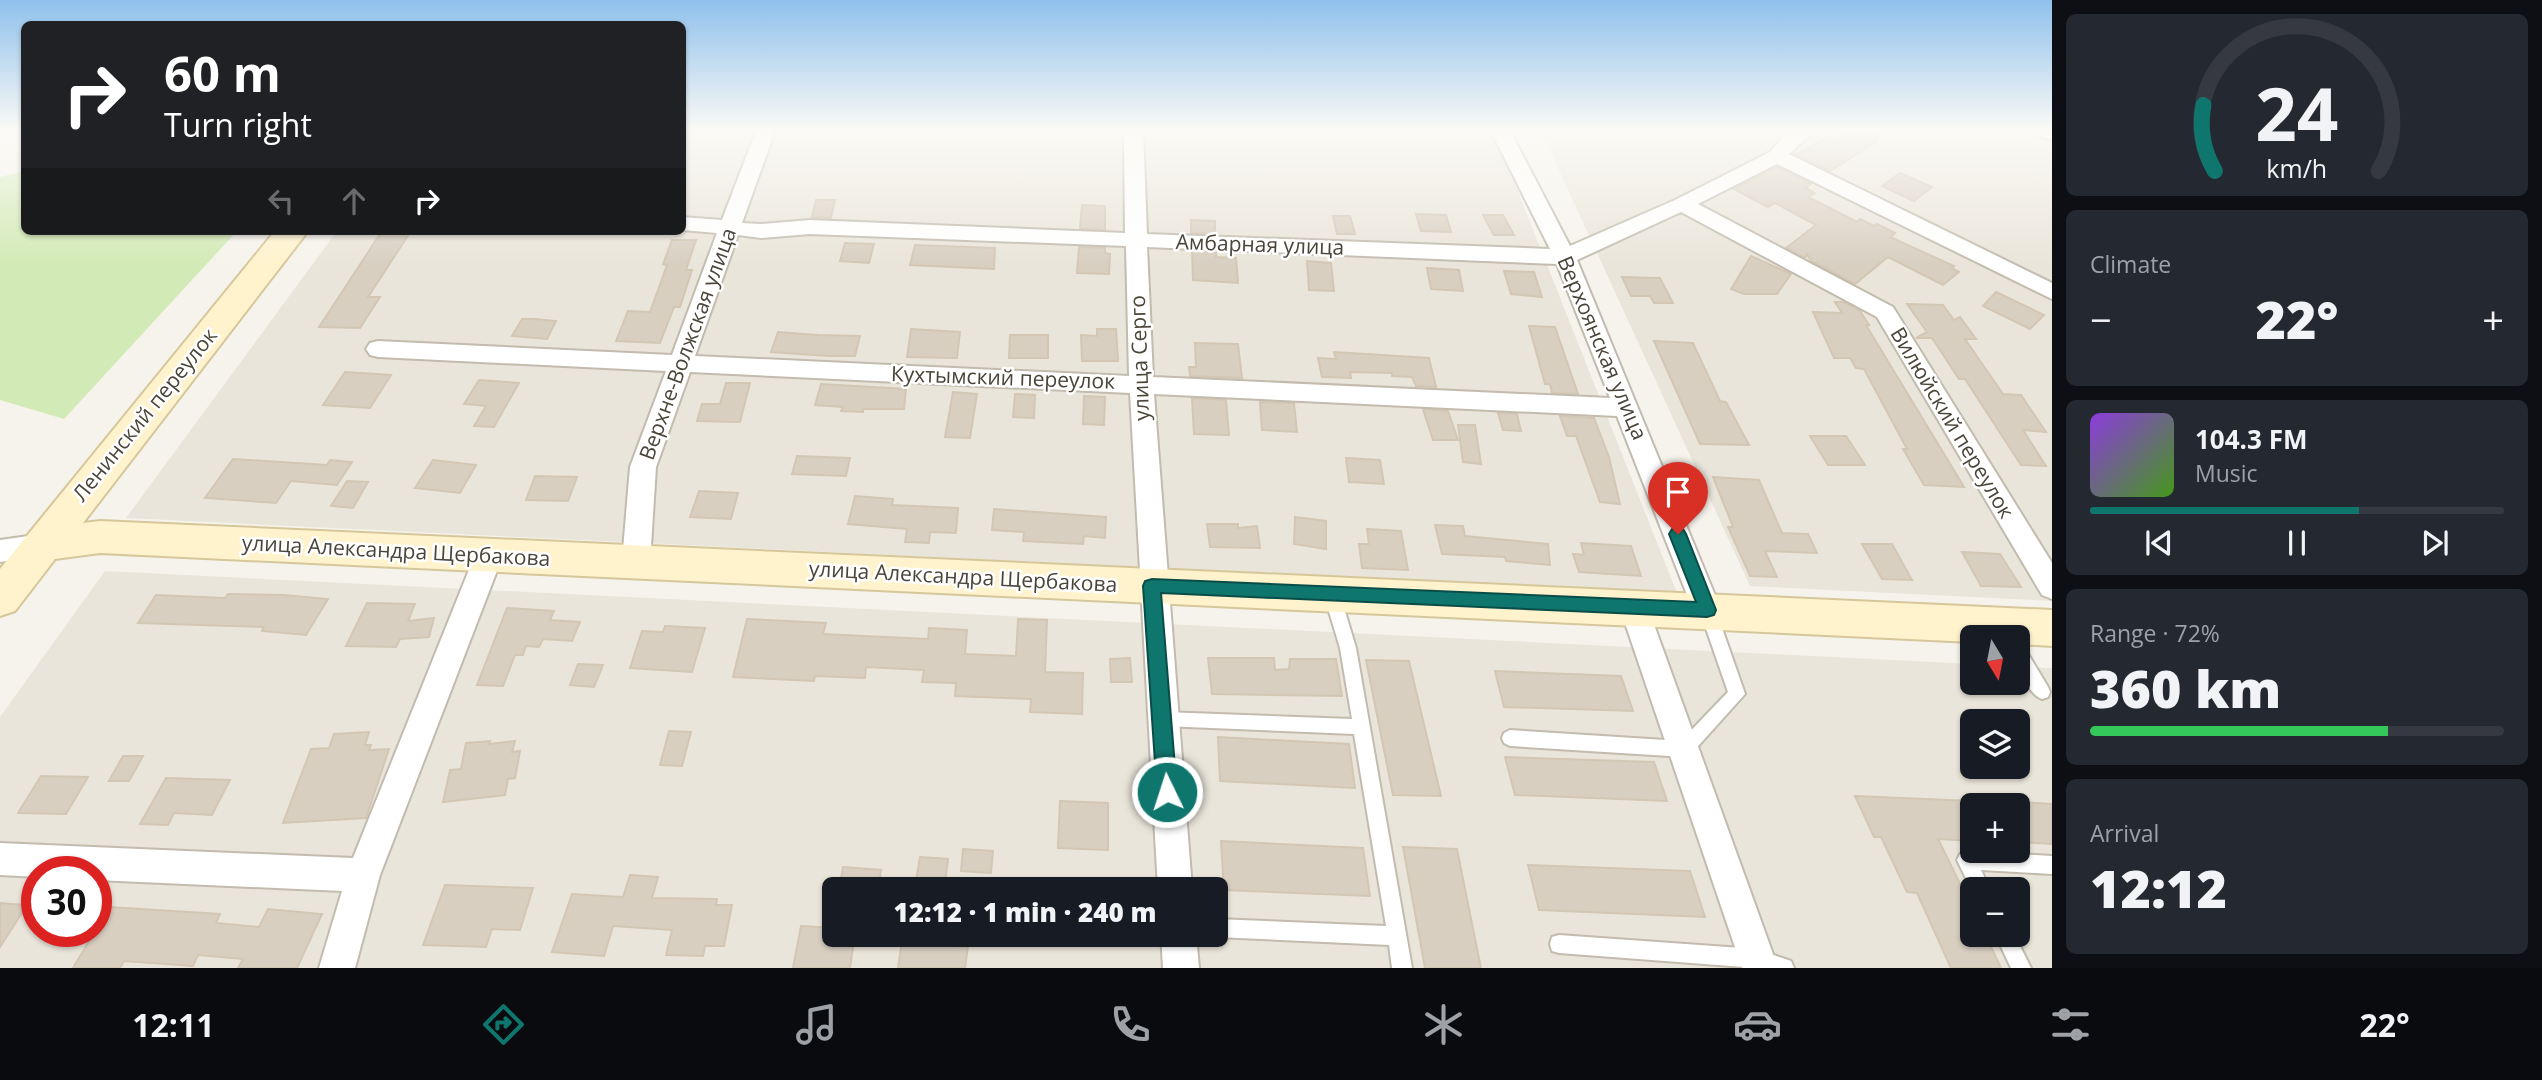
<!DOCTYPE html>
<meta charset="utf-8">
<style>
body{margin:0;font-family:"Open Sans",sans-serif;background:#242831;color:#f1f3f6;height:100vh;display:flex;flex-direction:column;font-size:26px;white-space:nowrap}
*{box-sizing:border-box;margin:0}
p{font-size:23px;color:#9ea1a6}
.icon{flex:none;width:38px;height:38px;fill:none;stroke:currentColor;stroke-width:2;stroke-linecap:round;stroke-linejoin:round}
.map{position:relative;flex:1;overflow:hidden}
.drawer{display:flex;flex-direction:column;gap:14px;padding:14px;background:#0d0f14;width:490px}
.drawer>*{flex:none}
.guide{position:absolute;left:21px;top:21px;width:665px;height:214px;border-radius:10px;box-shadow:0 2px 5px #0004;background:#202124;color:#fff;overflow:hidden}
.needle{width:46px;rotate:170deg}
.buttons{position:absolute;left:1960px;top:625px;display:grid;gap:14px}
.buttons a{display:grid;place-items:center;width:70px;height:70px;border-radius:10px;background:#171b24;box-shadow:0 2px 5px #0004;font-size:35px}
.speed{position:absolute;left:21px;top:856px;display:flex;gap:14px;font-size:35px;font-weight:700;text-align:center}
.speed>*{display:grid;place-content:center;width:91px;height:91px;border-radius:50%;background:#171b24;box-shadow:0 2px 5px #0004;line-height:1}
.speed .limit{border:10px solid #d22;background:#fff;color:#111}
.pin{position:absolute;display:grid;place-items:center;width:60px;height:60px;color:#fff;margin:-72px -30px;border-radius:50% 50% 50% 0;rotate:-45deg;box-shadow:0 0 7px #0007}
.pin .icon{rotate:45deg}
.me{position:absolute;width:77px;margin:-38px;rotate:356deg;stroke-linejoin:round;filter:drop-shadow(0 0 5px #0008)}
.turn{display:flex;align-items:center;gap:24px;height:147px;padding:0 28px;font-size:32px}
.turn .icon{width:91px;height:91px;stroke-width:2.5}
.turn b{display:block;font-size:49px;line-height:60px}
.lanes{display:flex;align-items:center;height:66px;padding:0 28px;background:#0003;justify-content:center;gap:35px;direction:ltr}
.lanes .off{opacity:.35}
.big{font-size:52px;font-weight:800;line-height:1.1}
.drawer .widget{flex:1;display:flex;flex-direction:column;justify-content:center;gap:10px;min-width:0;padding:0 24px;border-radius:10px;background:#242831}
.drawer .dial{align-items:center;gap:0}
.dial svg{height:182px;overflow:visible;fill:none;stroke:#363941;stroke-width:7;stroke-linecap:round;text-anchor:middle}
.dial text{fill:#f1f3f6;stroke:none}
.song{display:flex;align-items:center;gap:21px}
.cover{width:84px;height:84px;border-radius:10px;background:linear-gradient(135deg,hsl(270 70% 55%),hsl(100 70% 35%))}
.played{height:7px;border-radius:4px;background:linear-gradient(90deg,#0f766e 65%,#363941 65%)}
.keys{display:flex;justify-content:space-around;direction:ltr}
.heat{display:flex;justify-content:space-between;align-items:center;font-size:38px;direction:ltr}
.charge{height:10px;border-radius:5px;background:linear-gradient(90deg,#34c759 72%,#363941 0)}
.trip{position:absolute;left:822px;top:877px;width:406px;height:70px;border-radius:10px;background:#171b24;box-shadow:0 2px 5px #0004;font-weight:800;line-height:70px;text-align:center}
.tabs{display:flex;height:112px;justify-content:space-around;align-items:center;background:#090b0e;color:#9ea1a6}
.tabs .icon{width:49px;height:49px}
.tabs .active{color:#0f766e}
.tabs b{font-size:32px;color:#f1f3f6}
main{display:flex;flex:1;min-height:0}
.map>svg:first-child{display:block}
</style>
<main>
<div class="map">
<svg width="2052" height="968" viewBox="0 0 2052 968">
<rect width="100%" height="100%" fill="#f6f3ec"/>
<!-- residential -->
<path fill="#eae5da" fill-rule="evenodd" d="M683,131H1494L1677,593L126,518L337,231H682Z
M1541,131H2030L2052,140V601L1750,586Z
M105,571L1972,664V682H2018V667L2052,668V968H0V717ZM1972,721H2018V766H1972ZM1972,805H2018V850H1972ZM37,872H96V931H37ZM835,889H1216V934H835ZM1972,889H2018V934H1972Z"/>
<!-- green -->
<path fill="#d2eab5" d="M24,171V231H237L64,419L0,400V177Z"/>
<!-- building -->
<path fill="#d8cfc1" stroke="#d3c7b4" stroke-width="2" d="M1850,131H1886L1875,138L1879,140L1830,171L1794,154L1802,152L1827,137L1835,141Z
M1777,167L1811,184L1805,188L1815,193L1808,197L1857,222L1860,219L1874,226L1877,224L1895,233L1890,237L1954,266L1952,268L1959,272L1943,285L1888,257L1855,284L1811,261L1807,254L1805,258L1786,248L1816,225L1775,203L1768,207L1734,189Z
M1900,173L1932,187L1914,201L1882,186Z
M816,200H835L831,218L812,217Z
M1082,205L1105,206V230L1080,229Z
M1416,214L1446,215L1451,232L1421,231Z
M1483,215H1503L1514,235H1494Z
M1333,216H1350L1355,234H1337Z
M1191,220L1215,221V234L1191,233Z
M382,231H411L368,297H380L360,328L319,327Z
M672,240H696L686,270H692L680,307H674L660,343L616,341L628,311L650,312L667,265L663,264Z
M845,243L874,244L869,263L840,261Z
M915,245L995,248L994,269L910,265Z
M1079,247L1105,248V253L1110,254L1109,274L1077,273Z
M1192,251L1216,252V257L1236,258L1238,283L1193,280Z
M1751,256L1791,274L1777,294H1744L1731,289Z
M1307,261L1331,263L1334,291L1309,290Z
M1427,268L1459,270L1463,291L1431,289Z
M1504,271L1534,272L1542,297L1511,294Z
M1622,277L1660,278L1673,303H1654L1650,296H1631Z
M1996,292L2044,315L2030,329L1983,306Z
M1835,302H1844L1860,311L1869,325H1866L1964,487L1924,485L1903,449H1907L1864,369L1856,368L1850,358H1834L1813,312L1842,313Z
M1907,304L1943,305L1954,320L1960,317L1976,339H1965L2003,394L2021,395L2046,432L2023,430L2046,466L2021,465L1965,379H1959L1932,338H1916L1927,332Z
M522,319H535L556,321L547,339L512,336Z
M1529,326L1555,327L1578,394L1552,393L1550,384H1545Z
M911,329L960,332L957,358L907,357Z
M1097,329H1116L1118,361H1082L1081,335L1097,336Z
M778,332L818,335L860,336L855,356H829L771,352Z
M1010,335H1048V358H1009Z
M1654,341L1693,343L1720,401L1726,402L1749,445L1700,444Z
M1195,343L1238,344L1242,378L1190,376L1189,367H1196Z
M1334,352L1429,358L1436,387L1416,386L1412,377L1392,376V373L1350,372L1351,378L1322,377L1318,358L1336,359Z
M345,372L391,375L370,408L323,405Z
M479,380L519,383L494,427L474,426L486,406L464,404Z
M726,383H750L740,422L697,421L702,404H720Z
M821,384L906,389L904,409H863V412L841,411L843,407L815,405Z
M953,392L977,394L970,438L945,437Z
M1015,394L1035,395L1034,418L1013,417Z
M1084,396L1105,397L1104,425L1083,424Z
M1192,398L1226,400L1229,435L1194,434Z
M1260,402L1294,403L1297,432L1262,430Z
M1423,409L1448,411L1458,440H1433Z
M1498,413L1517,414L1521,431L1503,430Z
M1560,416L1594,418L1609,457L1620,504L1600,502L1576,436H1567Z
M1458,425H1475L1481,464L1463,462Z
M1810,436H1846L1865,465H1828Z
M797,456L850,458L846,476L792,474Z
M1346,458L1380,460L1384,484L1349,482Z
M233,459L327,465L330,460L352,462L337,485L291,481L276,503L205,498Z
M433,460L476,465L460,493L415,488Z
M535,476L577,477L568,501L526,500Z
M1713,477L1759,480L1782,533L1808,534L1817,553L1765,551L1777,577L1750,576L1728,527H1733Z
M347,481L368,482L353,508L331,506Z
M699,491L738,493L731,519L690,517Z
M855,496L893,499L892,505L958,508L956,533L930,532L929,543L905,542L907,529L848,524Z
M994,509L1106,517L1105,538L1084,536L1083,544L1023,541L1024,532L992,530Z
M1295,517L1326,521V549L1294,544Z
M1207,524H1238V528L1257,526L1260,548L1210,547Z
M1435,525L1463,526L1465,536L1548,544L1550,565L1506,561L1505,557L1442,554Z
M1367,529L1401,531L1408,570L1362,568L1359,544H1369Z
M1581,543L1631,546L1641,576L1579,572L1573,554L1584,555Z
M1862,544H1892L1912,580L1882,579Z
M1962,552L2000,554L2021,587L1981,586Z
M228,594L284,595L328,599L306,635L262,631L264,627L138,623L156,595L225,598Z
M367,603L415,604L408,621L434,618L429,637L400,639L396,647L346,646Z
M507,608L554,611L550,620L580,622L572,641L543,639L539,647L526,646L523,655H515L503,686L477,685Z
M747,619L826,623L823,634L928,639L929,628L967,630L965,654L1016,656L1018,619L1047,620L1045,672L1083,673L1082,714L1030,712L1031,699L955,696L956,683L922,682L924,670L866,667L865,678L815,676L814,681L733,677Z
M665,626L705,628L692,672L630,668L642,631L663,632Z
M1130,658L1132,682H1111L1110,659Z
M1208,658H1274L1275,670L1289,669L1290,659H1336L1342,696L1212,694Z
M1366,660L1409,661L1441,796L1393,795Z
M578,664L603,665L594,687L570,685Z
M1495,671L1621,676L1633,711L1504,707Z
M669,731L691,732L682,766L660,765Z
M369,732L365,745H371L369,750L389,749L366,818L283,823L311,749L329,748L334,734Z
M1218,737L1349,744L1355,788L1220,781Z
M490,741L489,744L515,741L512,752L520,751L515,778L508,779L505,795L443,802L450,770L461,769L466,743Z
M123,756H143L129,781H109Z
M1505,757L1654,762L1667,801L1515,795Z
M41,776L88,777L66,814L18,813Z
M166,778L230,780L212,815L174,813L168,825L140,824Z
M1855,796L1972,801V841L1938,839L1972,908V934H1985L2001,968H1951L1917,893L1907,892L1881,837H1874Z
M1060,801L1108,803V850L1058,848Z
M2018,802L2052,804V844L2018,842Z
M1221,841L1363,848L1370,896L1224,890Z
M1403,847L1457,849L1481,968H1425Z
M963,849L993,851L991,873L961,871Z
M920,857L948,859L945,883L916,881Z
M1528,865L1690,871L1705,917L1539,910Z
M843,867L881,870L878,889H839Z
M630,875L658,877L652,898L717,899L716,905H732L724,946H705L703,956L666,955L672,930L613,926L604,956L552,952L572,894L623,897Z
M445,885L533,888L520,930L492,929L486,947L423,945Z
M0,903L27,905L0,947Z
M109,907L220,914L216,923L259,927L268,909L322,914L297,968H238L243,959L198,955L193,966L124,961L120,968H73Z
M801,926L835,928V934H855L850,968H793Z
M903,934L950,938L949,945L968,947L965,968H898Z"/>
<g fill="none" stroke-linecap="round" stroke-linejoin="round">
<defs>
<path id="lane" d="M1332,589L1337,591L1340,595L1356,648L1412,968H1392L1389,945L1216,937L1209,934H1216V919L1386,926L1354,734L1163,726L1157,724L1155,719L1157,714L1163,712L1352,719L1340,648L1324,595L1327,591Z
M1708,605L1713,606L1716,611L1745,694L1691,754L1685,757L1510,746L1504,743L1502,738L1504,733L1510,730L1681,741L1728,692L1700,611L1703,606Z
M2018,645L2024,647L2048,687L2050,692L2048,697L2042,699C2025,693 2017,661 2018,645Z
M1966,851L2052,856V874L1981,870L1990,889H1972V891L1957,860L1960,854Z
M1995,934H2014L2031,968H2011Z
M1559,935L1756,949L1791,961L1794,968H1757L1559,953L1552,951L1550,944L1552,937Z"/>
<path id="street" d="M756,131H775L742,223L761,224L810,220L1125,233L1124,131H1143L1147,234L1550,249L1491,131H1510L1570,246L1675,200L1770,152L1784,136L1793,131H1815L1789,154L2052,283V299L1777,164L1698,204L1893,307L2052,563V599L2042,595L1877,317L1681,212L1577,260L1721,610L1717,619L1707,622L1697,619L1693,610L1617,416L1154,394L1192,889H1158L1130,393L690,372L656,467L650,562L646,570L636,573L626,570L622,562L630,467L666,371L378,357L370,355L366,349L370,343L378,341L672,355L717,233L682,230V217L722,220ZM810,234L1126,246L1129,376L695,356L738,235L761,238ZM1147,247L1557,264L1610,398L1153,377Z
M2035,131H2052V140L2038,135Z
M42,534L52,537L56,545L52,553L0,562V540Z
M489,544L499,547L503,555L380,875L355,968H319L342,891L96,880V872H37V877L0,875V843L353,858L475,555L479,547Z
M1634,596L1644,600L1648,608L1778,968H1742L1620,608L1624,600Z
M1161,934H1196L1199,968H1163Z"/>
<path id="secondary" d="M275,231H308L83,523L100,521L2052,610V646L2018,644V637H1972V642L100,553L55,559L15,611L0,616V569Z"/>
</defs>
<!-- lane casing -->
<use href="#lane" stroke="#c2bbae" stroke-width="4"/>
<!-- street casing -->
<use href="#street" stroke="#c2bbae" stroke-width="4"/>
<!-- secondary casing -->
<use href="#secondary" stroke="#d6c79b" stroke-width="4"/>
<!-- lane -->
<use href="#lane" fill="#fff" fill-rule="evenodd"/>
<!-- street -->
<use href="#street" fill="#fff" fill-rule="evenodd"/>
<!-- secondary -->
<use href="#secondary" fill="#fff3cd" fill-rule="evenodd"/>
</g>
<!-- sky -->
<linearGradient id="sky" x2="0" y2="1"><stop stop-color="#8fc1ec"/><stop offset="0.49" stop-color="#fbfaf6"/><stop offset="1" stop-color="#fbfaf6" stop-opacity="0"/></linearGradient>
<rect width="2052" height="266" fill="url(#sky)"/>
<!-- route -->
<path fill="#0f766e" stroke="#0a4d48" stroke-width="2" d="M1678,527L1683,529L1686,534L1716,610L1714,615L1707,617L1161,593L1177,792L1174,799L1167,801L1160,799L1157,792L1143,586L1145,581L1152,579L1696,602L1669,534L1672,529Z"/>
<g text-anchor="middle" stroke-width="5" stroke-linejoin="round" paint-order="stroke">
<!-- street labels -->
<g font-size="21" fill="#4b4439" stroke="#fff">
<text transform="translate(1260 245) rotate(2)" y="7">Амбарная улица</text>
<text transform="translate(688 344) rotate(-70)" y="7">Верхне-Волжская улица</text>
<text transform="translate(1602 348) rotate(67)" y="7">Верхоянская улица</text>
<text transform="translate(1140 358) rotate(-92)" y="7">улица Серго</text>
<text transform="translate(1003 378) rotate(2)" y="7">Кухтымский переулок</text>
<text transform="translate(145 415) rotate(-51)" y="7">Ленинский переулок</text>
<text transform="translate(1952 423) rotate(59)" y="7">Вилюйский переулок</text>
<text transform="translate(396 551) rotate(3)" y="7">улица Александра Щербакова</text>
<text transform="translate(963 577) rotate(3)" y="7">улица Александра Щербакова</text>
</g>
</g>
</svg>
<div class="buttons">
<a><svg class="needle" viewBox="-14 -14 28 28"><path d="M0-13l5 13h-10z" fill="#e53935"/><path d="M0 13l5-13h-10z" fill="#9ea1a6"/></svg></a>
<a><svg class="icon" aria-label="layers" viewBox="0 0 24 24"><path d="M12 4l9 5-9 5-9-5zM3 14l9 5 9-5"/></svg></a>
<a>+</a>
<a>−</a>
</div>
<div class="speed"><div class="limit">30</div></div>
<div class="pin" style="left:1678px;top:534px;background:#d93025"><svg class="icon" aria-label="arrive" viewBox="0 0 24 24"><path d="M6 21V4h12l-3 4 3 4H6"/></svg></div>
<svg class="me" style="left:1167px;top:792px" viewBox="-20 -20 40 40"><circle r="17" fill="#0f766e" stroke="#fff" stroke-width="3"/><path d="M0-11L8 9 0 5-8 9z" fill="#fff"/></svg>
<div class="trip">12:12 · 1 min · 240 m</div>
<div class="guide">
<div class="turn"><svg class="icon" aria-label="right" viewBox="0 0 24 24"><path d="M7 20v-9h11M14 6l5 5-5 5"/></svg><div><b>60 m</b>Turn right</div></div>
<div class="lanes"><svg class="icon off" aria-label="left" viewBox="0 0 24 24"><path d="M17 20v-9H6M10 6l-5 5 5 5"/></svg><svg class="icon off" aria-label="ahead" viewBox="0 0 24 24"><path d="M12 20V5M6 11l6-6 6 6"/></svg><svg class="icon" aria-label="right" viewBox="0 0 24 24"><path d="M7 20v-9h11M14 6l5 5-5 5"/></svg></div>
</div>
</div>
<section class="drawer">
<div class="widget dial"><svg viewBox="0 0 100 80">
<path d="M14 69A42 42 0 1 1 86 69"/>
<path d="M14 69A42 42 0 0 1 9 40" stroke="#0f766e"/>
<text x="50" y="56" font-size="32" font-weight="700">24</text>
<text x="50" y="72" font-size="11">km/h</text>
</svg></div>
<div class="widget"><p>Climate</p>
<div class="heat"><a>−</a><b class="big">22°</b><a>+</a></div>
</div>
<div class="widget">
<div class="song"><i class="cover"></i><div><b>104.3 FM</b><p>Music</p></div></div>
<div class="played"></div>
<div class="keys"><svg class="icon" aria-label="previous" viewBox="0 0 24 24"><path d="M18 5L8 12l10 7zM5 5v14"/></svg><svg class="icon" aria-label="pause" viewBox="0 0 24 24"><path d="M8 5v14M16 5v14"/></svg><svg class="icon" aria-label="next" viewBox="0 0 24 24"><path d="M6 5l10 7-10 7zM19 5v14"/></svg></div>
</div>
<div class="widget"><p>Range · 72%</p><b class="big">360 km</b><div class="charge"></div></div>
<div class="widget"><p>Arrival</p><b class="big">12:12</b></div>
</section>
</main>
<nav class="tabs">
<b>12:11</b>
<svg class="icon active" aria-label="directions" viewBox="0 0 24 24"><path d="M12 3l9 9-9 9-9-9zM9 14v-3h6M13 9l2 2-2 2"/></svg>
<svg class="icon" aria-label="music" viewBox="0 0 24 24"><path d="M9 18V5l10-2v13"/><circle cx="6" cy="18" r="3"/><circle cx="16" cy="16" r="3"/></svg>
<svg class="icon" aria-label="phone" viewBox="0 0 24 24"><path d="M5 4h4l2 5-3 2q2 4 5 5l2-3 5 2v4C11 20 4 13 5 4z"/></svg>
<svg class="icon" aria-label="climate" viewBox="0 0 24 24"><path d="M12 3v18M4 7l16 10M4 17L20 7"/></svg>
<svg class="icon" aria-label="car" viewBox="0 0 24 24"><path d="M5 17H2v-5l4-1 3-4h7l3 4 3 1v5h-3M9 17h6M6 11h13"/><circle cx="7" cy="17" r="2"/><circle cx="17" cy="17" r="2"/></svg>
<svg class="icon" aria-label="filters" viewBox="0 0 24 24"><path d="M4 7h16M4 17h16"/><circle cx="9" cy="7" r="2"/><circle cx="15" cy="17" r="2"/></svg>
<b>22°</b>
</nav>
